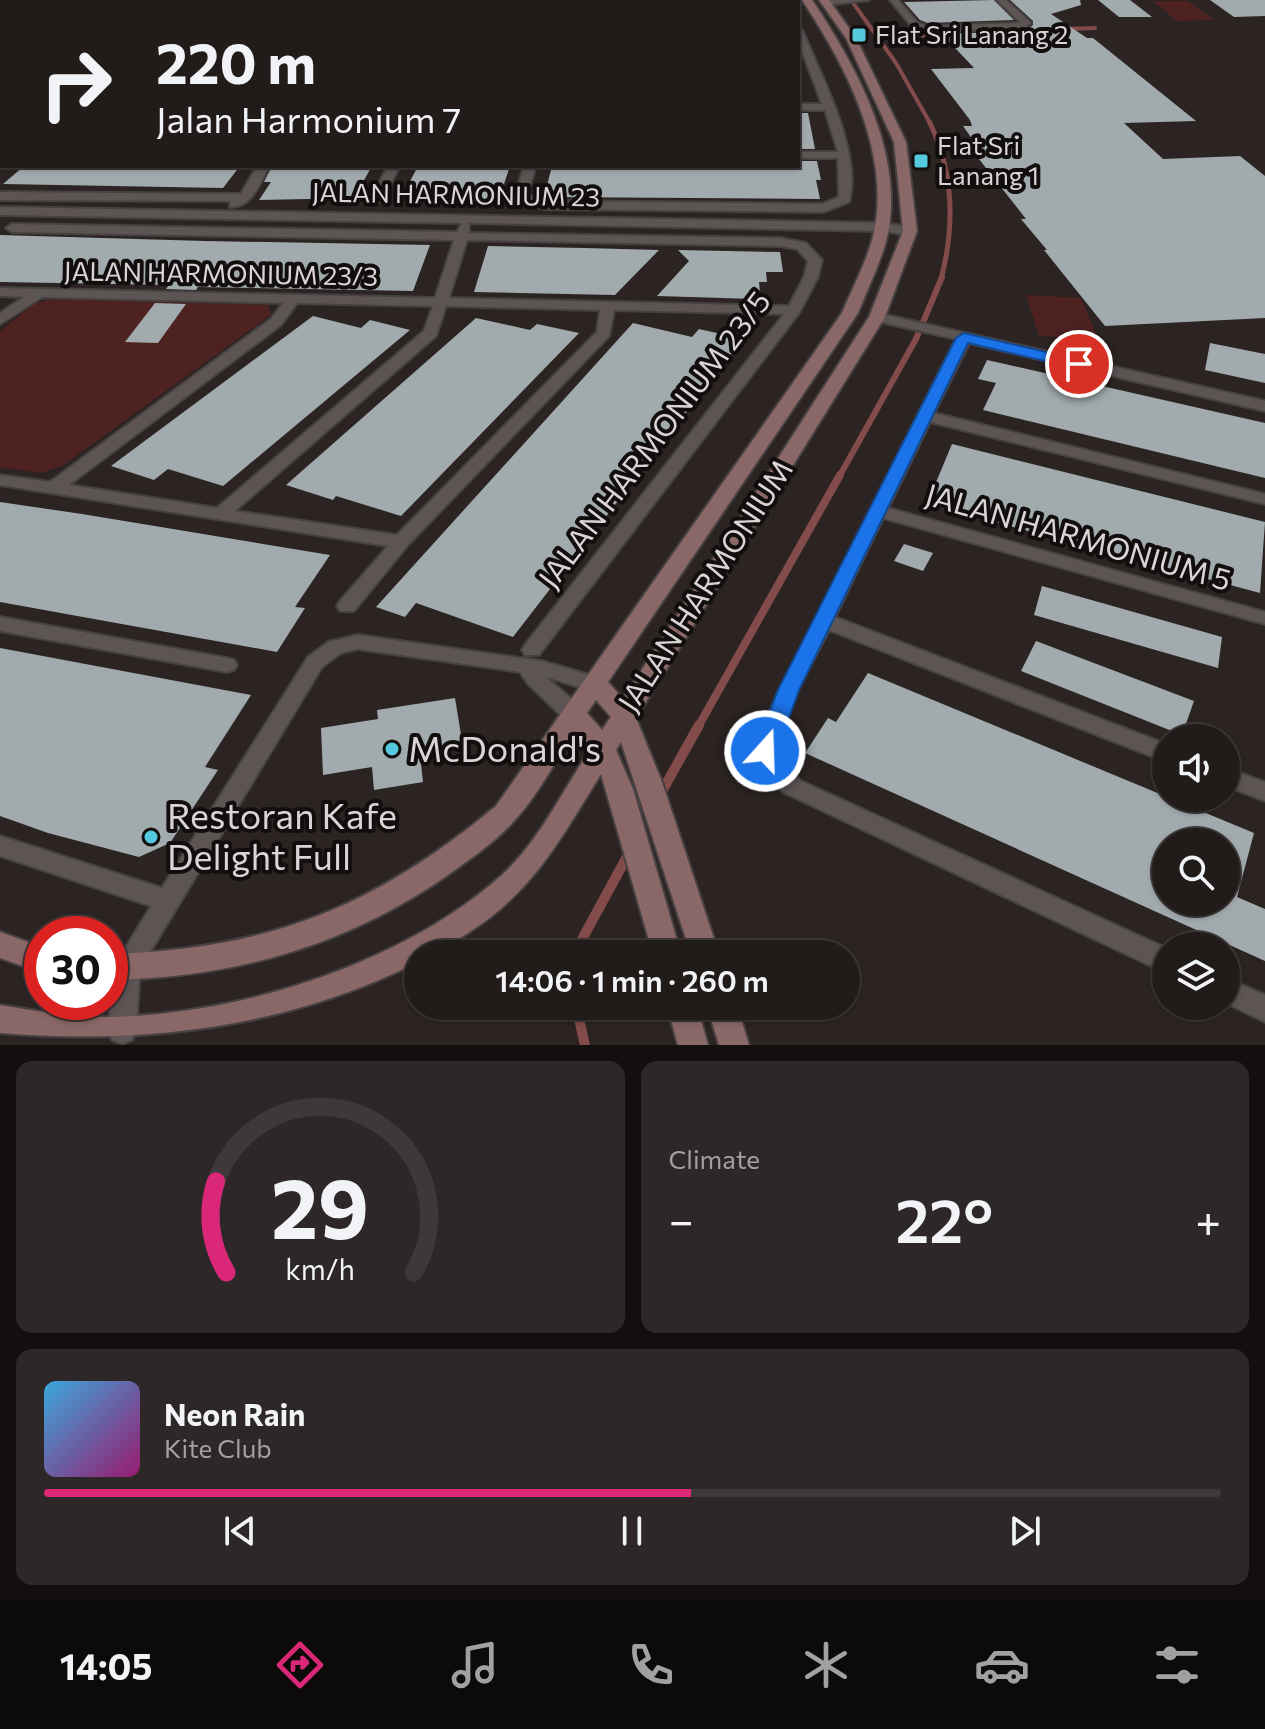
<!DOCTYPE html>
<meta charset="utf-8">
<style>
body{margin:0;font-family:Commissioner,sans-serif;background:#2d2827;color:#f1f3f6;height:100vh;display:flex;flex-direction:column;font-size:30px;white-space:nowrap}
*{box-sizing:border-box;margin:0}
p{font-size:26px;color:#a2a1a2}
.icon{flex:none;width:44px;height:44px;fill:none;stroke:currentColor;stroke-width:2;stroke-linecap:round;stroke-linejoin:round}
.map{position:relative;height:1045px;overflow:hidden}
.panel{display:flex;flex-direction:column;gap:16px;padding:16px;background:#120f0e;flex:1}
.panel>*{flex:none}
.banner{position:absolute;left:0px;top:0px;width:800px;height:168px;box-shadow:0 2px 6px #0004,0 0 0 2px #3e3939;background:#211b1a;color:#f1f3f6;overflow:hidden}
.buttons{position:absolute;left:1152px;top:724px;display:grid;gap:16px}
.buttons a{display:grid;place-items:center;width:88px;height:88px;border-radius:50%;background:#211b1a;box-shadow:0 2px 6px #0004,0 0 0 2px #3e3939;font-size:40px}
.speed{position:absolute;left:24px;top:916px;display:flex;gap:16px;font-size:40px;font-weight:700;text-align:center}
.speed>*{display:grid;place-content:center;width:104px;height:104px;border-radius:50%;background:#211b1a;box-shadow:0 2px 6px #0004,0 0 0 2px #3e3939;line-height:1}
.speed .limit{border:12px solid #d22;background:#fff;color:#111}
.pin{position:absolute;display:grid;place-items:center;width:68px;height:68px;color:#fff;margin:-34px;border:4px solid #fff;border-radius:50%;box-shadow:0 2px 8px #0007}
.me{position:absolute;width:88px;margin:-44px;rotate:20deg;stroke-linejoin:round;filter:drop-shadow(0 0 6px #0008)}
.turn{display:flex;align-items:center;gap:28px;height:168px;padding:0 24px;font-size:36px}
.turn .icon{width:104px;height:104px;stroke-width:2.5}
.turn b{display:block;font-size:56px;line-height:68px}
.big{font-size:60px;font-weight:600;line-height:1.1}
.panel .card{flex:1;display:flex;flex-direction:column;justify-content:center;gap:12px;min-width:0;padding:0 28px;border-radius:16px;background:#2d2827}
.panel .dial{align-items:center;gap:0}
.dial svg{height:208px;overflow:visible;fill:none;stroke:#3e3939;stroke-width:7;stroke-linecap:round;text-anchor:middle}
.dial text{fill:#f1f3f6;stroke:none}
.song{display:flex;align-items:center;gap:24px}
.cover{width:96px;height:96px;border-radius:12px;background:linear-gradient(135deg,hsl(200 70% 55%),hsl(320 70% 35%))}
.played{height:8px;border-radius:4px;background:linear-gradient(90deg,#db2777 55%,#3e3939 55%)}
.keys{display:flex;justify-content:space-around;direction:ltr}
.heat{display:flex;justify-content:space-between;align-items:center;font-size:44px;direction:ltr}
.panel .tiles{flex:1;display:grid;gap:16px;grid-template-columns:1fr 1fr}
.card:last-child{grid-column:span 2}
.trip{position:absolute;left:404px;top:940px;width:456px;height:80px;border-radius:40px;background:#211b1a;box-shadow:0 2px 6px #0004,0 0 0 2px #3e3939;font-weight:600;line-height:80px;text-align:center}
.menu{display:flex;height:128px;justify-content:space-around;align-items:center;background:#0d0b0a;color:#a2a1a2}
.menu .icon{width:56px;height:56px}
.menu .on{color:#db2777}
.menu b{font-size:36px;color:#f1f3f6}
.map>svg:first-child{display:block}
</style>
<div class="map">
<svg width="1265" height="1045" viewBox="0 0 1265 1045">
<rect width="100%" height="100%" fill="#2c2423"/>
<!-- green -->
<path fill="#4f2222" d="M1153,1H1188L1214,20L1177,21Z
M1026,295L1081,298L1098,339L1039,336Z
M51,299L268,305L271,315L62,466L40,473L0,467V331L34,304Z"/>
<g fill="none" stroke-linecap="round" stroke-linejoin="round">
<!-- stream-far4 -->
<path stroke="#834b4a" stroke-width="4" d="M851,0L896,63L930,123
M1066,29L1095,28
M879,38L949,34"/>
<!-- stream-far3 -->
<path stroke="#834b4a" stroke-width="5" d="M929,121C954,172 955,226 941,279"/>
<!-- stream-far2 -->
<path stroke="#834b4a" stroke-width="6" d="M839,477L916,339L942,277"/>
<!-- stream-far1 -->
<path stroke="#834b4a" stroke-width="8" d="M698,727L840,475"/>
<!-- stream -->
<path stroke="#834b4a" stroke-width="10" d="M661,793L699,725
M574,954L629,853
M576,1006L585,1045"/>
</g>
<!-- building -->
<path fill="#a1abad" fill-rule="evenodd" d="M994,0L1014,20L928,23L920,20L904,2Z
M1010,0H1080L1081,5L1051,14L1087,38H1093L1196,121L1124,123L1163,159L1240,156L1265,176V318L1105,326L1044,250H1047L1021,219H1026L975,154H983L963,126H972L970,120L931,69L974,68L942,34L1025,31L1033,25V21Z
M1098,0H1130L1152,17H1119Z
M1210,0H1265V16L1234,17Z
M798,113H808L815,149H798Z
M798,161H817L821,180H816L820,199L544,197L552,166H798Z
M24,166H240L223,188L3,184Z
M272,166H372L354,198L259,200L271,182H264Z
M418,166H510L501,193L495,192L492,204L407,202L412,191H405Z
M0,235L205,241L430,245L413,291L198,287L196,290L166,289L169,285L0,282Z
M488,246L584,248L659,250L615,295L474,292Z
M678,250L780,252L783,272H766L767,282H759L760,293H754L755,299L657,296L689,261Z
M155,303L186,304L158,343L125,342Z
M313,316L361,328L370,320L410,330L223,486L168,469L154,480L111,466Z
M476,318L530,330L537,324L579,333L401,516L336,496L333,500L286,485Z
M633,323L692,337L699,329L743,339L513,637L416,603L405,617L376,607Z
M1210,343L1265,354V383L1205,370Z
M987,360L1265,423V478L983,410L996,383L978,379Z
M952,444L1265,522L1260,593L927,504Z
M0,502L82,514L330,555L295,607L305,608L277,652L0,602Z
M904,544L933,553L923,571L894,561Z
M1042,586L1222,637L1218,668L1034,615Z
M1036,641L1194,701L1182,735L1021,671Z
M0,648L251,695L205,767L218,770L170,843L139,857L48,833L0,816Z
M868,673L1254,833L1237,897L1265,909V961L805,753L828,718L836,722ZM1166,842H1226V902H1166Z
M455,698L463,747L420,755L423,782L374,790L372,767L323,775L321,728L378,719L377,710Z"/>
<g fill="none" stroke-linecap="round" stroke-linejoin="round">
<defs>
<path id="minor" d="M148,0H157L147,2Z
M576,0H584V2H576Z
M726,0H782L780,2Z
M824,0H869L826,5L822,2Z
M890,0H898L918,23L928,26L1021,23L997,0H1006L1031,23L1025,28L927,32L912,27Z
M798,27L802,30C821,75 863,154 849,202L824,212L543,209L515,196L524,166H536L527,194L545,201L822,204L839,197L838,158H798V152H838L825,110H798V104H822L798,41Z
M0,117H2L0,125Z
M0,138H2V144H0Z
M257,166H269C260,183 252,208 230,207V201L0,200V192L241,194Z
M388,166H400L381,202H373L371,199Z
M0,207L882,223L910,227L916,231L910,235L882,231L469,223V233L780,238L806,243L822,260L818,277L799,313L539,655H525L522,650L525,645L784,314L614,310L609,336L407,546L354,611H340L337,606L340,601L388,546L0,485V475L50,482L271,319L283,303L42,297L0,324V313L24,297L0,296V288L435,298L454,240L12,232L6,228L12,224L457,232L462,223L0,215ZM467,240L780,246L797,249L808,261L804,277L789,306L449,298ZM297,303L433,306L424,331L217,508L69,485L281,325ZM446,306L600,310L597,332L397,535L235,511L436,336Z
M877,313L1265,401V411L969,343L934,413L1265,494V504L930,422L888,508L1265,612V624L883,518L835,617L1166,744V762L829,630C814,661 770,729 781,763L801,781L1166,948V973L785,793C754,771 751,752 766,718L956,339L872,320V314Z
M0,617L227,658L234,660L237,665L234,670L227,672L0,631Z
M358,635L542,661L603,679L606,684L603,689L596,692L546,677L582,708L585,714L582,720L574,722L566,720L528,684L520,672L358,649L341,653L322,667L140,969L136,1031L132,1040L122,1044L112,1040L108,1031L114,967L151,906L0,856V836L162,888L308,657L328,642Z
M1226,768L1265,782V801L1226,786Z
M1226,978L1265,995V1022L1226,1003Z"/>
<path id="secondary" d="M93,0H104L91,2Z
M111,0H122L109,2Z
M802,0H812C855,64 904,152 888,233C882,261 868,287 858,313L608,682L623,699L869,317L903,231L894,142L846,38L819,0H829L856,38L906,142L917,231L885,317L636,718L662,782L719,954H691L621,742L616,750L633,789L681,954H653L601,774C561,838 534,891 468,933C451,944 438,954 418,954V962C289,1027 144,1045 0,1033V1005C36,1011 72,1017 109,1017C240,1015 405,963 503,874C539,841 563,790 590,750L575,732C555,761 537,797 513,822C496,841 473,857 452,872C348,946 236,977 110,980V954C269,949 373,908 496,806L842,313C853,286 868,260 874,232C891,152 845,64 802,0ZM596,700L611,717L602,730L587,713Z
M0,69H2L0,77Z
M0,932L42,947V973L0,958Z
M667,1006H697L708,1045H678Z
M707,1006H737L749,1045H719Z"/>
</defs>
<!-- minor casing -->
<use href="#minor" stroke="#474141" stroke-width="4"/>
<!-- secondary casing -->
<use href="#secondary" stroke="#474141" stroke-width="4"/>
<!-- minor -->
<use href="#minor" fill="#5d5454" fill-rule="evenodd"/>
<!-- secondary -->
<use href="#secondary" fill="#8a6867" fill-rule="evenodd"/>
</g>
<!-- route -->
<path fill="#1a73e8" stroke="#114b97" stroke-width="2" d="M964,333L1085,361L1087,364L1079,369L968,343L799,690L777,751L773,757L765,760L757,757L754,751L778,690L956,338Z"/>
<!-- markers -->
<g fill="#55cadf" stroke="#120e0e" stroke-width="3">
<rect x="851" y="27" width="16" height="16" rx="4"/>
<rect x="913" y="153" width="16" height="16" rx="4"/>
<circle cx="392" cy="749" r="8"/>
<circle cx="151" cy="837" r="8"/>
</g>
<g text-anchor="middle" stroke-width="8" stroke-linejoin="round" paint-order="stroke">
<!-- far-poi labels -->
<g font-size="26" fill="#dad4d4" stroke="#120e0e" text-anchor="start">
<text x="875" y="44">Flat Sri Lanang 2</text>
<text x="937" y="155">Flat Sri<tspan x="937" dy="30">Lanang 1</tspan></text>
</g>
<!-- far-street labels -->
<g font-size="26" fill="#dad4d4" stroke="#120e0e">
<text transform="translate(456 195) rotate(1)" y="9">JALAN HARMONIUM 23</text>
<text transform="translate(221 274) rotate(1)" y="9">JALAN HARMONIUM 23/3</text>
</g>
<!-- street labels -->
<g font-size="30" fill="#dad4d4" stroke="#120e0e">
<text transform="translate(655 440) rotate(-53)" y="10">JALAN HARMONIUM 23/5</text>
<text transform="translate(1078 538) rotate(16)" y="10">JALAN HARMONIUM 5</text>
<text transform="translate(706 586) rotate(-57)" y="10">JALAN HARMONIUM</text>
</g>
<!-- near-poi labels -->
<g font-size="36" fill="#dad4d4" stroke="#120e0e" text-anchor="start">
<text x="408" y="762">McDonald's</text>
<text x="167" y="829">Restoran Kafe<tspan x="167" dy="41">Delight Full</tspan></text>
</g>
</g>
</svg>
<div class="buttons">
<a><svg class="icon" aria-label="sound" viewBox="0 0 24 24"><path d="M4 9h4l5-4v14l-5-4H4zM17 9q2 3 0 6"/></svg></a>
<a><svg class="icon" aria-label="search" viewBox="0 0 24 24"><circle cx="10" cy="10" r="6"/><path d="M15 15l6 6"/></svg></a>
<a><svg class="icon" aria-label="layers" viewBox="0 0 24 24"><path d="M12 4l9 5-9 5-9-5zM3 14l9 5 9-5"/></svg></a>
</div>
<div class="speed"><div class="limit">30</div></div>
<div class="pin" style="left:1079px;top:364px;background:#d93025"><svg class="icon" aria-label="arrive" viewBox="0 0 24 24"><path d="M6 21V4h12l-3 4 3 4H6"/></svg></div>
<svg class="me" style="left:765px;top:751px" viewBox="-20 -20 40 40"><circle r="17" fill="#1a73e8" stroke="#fff" stroke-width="3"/><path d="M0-11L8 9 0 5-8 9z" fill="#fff"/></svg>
<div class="trip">14:06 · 1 min · 260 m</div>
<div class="banner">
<div class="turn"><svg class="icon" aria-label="right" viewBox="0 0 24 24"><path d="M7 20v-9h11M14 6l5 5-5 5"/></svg><div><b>220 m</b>Jalan Harmonium 7</div></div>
</div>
</div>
<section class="panel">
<div class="tiles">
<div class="card dial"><svg viewBox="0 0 100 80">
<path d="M14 69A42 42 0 1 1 86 69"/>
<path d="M14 69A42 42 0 0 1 10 34" stroke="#db2777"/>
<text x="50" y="56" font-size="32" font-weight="700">29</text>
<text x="50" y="72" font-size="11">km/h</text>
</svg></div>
<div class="card"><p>Climate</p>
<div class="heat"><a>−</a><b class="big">22°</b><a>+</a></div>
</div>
<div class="card">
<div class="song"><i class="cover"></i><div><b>Neon Rain</b><p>Kite Club</p></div></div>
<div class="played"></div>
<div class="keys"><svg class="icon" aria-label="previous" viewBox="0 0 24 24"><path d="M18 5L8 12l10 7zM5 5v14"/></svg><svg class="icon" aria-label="pause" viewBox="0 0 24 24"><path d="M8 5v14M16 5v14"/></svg><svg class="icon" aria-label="next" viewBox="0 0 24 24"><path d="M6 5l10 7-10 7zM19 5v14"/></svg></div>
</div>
</div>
</section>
<nav class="menu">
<b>14:05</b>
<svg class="icon on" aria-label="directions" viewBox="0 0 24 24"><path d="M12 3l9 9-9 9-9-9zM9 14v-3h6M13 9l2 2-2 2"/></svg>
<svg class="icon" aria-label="music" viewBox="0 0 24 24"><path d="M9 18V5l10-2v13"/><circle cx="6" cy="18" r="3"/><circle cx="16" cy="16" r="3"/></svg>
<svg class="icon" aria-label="phone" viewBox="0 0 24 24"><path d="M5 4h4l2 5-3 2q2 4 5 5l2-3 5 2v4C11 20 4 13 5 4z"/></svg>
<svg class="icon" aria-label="climate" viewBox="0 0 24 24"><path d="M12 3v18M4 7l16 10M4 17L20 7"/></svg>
<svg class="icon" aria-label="car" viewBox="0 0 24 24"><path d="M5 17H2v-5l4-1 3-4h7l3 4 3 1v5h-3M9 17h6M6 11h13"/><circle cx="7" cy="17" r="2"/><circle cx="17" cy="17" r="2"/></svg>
<svg class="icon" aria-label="filters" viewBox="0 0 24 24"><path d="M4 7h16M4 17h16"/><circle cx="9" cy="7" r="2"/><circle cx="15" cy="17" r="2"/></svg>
</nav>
